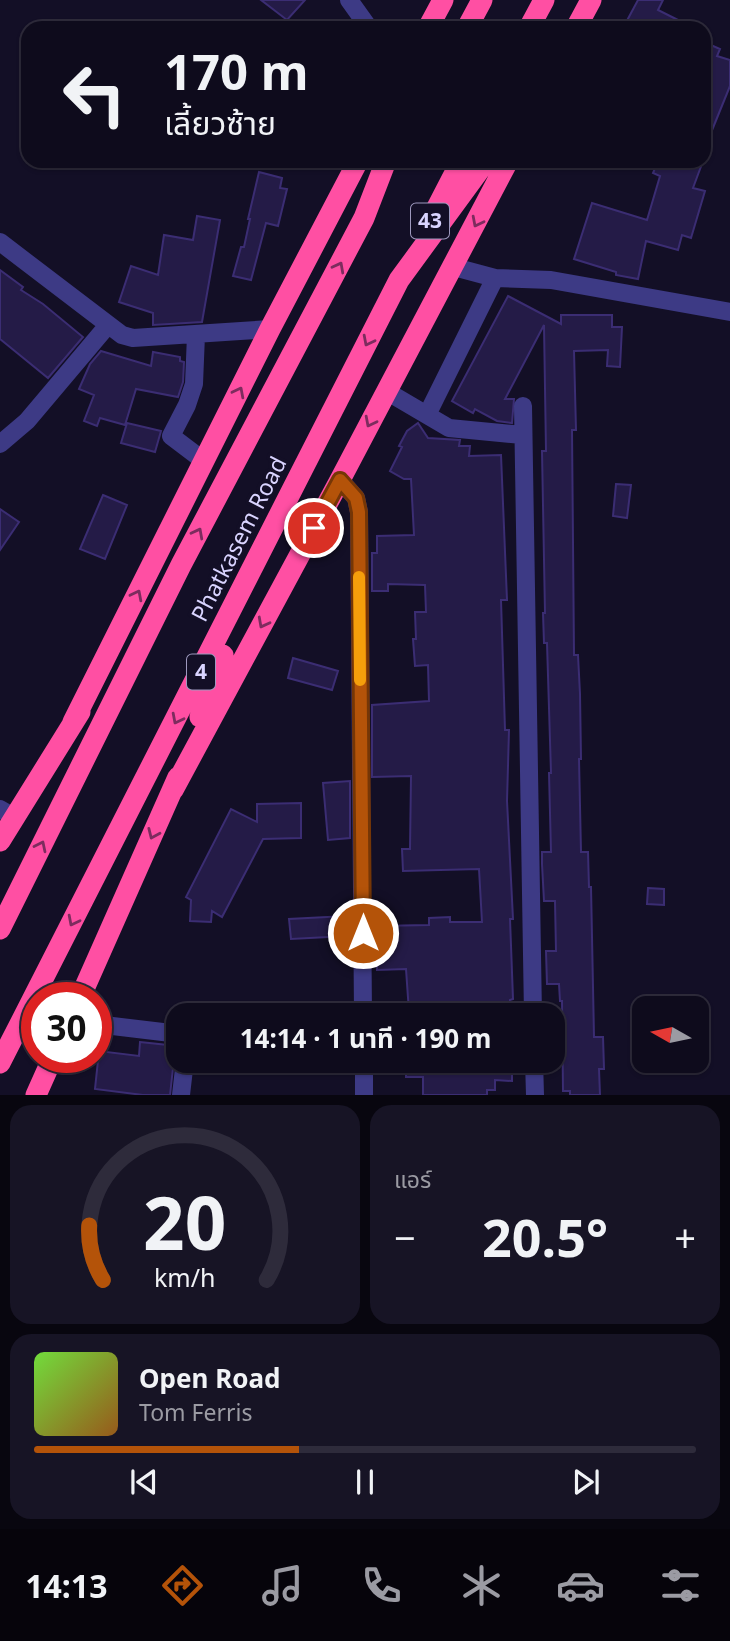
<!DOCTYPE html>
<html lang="th">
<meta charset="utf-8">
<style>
body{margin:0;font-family:"Noto Sans","Noto Sans Thai",sans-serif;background:#171425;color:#f1f3f6;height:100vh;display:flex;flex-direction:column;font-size:26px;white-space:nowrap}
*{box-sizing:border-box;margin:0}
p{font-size:23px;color:#9b9ba3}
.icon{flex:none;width:38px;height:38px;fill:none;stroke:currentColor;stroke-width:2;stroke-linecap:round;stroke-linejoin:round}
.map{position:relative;height:1095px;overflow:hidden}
.details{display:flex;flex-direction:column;gap:10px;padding:10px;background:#08060f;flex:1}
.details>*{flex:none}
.hud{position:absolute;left:21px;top:21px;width:690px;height:147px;border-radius:21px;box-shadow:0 2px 5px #0004,0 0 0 2px #2e2b3b;background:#0e0b1c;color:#f1f3f6;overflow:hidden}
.needle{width:46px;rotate:279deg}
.fabs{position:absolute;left:632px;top:996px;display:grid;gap:14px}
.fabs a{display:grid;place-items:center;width:77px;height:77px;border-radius:14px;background:#0e0b1c;box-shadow:0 2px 5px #0004,0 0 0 2px #2e2b3b;font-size:35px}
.speed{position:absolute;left:21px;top:982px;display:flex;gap:14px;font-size:35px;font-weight:700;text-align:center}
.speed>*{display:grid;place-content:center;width:91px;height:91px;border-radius:50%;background:#0e0b1c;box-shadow:0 2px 5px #0004,0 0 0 2px #2e2b3b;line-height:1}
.speed .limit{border:10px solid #d22;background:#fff;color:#111}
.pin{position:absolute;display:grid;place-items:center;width:60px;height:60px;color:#fff;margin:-30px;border:4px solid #fff;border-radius:50%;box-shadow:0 2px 7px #0007}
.me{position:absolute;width:77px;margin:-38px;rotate:0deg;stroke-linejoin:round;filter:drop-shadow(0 0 5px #0008)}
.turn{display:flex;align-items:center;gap:24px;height:147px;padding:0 28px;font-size:32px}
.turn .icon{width:91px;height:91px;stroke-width:2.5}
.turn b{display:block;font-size:49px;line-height:60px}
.big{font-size:52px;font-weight:700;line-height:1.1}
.details .tile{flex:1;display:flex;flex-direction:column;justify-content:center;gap:10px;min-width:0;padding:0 24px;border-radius:21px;background:#171425}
.details .dial{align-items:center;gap:0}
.dial svg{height:182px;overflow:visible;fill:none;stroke:#2e2b3b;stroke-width:7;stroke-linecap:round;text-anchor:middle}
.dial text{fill:#f1f3f6;stroke:none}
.song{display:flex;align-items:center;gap:21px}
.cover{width:84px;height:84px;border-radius:10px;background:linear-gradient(135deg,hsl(100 70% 55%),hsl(30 70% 35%))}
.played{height:7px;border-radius:4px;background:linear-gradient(90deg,#b45309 40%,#2e2b3b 40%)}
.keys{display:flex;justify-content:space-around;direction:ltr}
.heat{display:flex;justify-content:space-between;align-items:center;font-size:38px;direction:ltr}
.details .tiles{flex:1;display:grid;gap:10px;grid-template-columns:1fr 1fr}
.tile:last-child{grid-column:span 2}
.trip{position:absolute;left:166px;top:1003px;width:399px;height:70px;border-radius:21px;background:#0e0b1c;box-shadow:0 2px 5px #0004,0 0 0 2px #2e2b3b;font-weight:700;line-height:70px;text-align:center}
.dock{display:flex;height:112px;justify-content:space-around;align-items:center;background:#06040b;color:#9b9ba3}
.dock .icon{width:49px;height:49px}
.dock .current{color:#b45309}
.dock b{font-size:32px;color:#f1f3f6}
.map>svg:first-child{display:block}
</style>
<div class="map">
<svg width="730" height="1095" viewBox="0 0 730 1095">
<rect width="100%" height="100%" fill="#130f26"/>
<!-- building -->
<path fill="#241b47" stroke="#3b2d73" stroke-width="2" d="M261,0H305L287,20Z
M638,0H663L658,10L694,28H623Z
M704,42L720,49L717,56L730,60V86L704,150Z
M658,161H703L693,188L705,191L691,238L682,235L678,250L646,241L638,279L616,275V272L574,259L592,203L647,220L660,176L653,173Z
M259,172L282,178L280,188L287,189L278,226L266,223L251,280L233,276L241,247H244L250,219H248Z
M197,216L220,220L202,322L153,325V313L119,302L131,266L158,275L164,235L193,240Z
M0,270L23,287L21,290L43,304L83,337L48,378L0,339Z
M508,296L561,324V315H612V327H622L620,367L607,366L608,350L574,351L576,430H572L574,655H578L580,694L581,759H579L581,852H588L589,887H591L594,1037H603L604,1069H599L600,1095H570V1091H563L562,1001H560L559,984H547L546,951H556L555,901H544L542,864V852H551L549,773H551L547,643H544L543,613H545L542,451H546L544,325L505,399H514L512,423L497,421L475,409L473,413L452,401Z
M101,351L151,366L153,352L180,357V361L184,362L183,382L178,397L136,389L125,425L100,418L97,426L84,421L94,395L79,389L90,364Z
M127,423L161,431L155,452L121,443Z
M418,423L428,438L460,440L459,446H470L469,456L501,455L507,600H501L505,730H509L507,801L513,919H510L513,999L510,1000V1015H480V1008L409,1012L406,969L377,970L376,926L429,925V918L450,917V922H482L479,869L403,871L402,849H410L411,776L372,777V705L429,701L428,665L415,666L413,639H416L415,612H426L425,585L388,584V591H372V553H377V536L414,535L411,479H404L390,471L402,447L399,446L407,431Z
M616,484L631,485L627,518L613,516Z
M103,495L127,505L105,559L80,549Z
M0,509L19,522L0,550Z
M293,658L338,671L332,690L288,678Z
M350,781V838L328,840L323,783Z
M301,803V838L263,839L222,917L212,911L211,922L190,921L191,900L186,897L231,809L257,822V804Z
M648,888L664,889V905L647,904Z
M346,916L347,936L291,939L289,919Z
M140,1042L168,1045L178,1049L174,1059L170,1095H143L95,1089L99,1051L139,1056Z
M406,1060H512V1081L495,1080V1090H487V1095H423V1077H406Z"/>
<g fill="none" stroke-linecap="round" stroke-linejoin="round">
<!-- street -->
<path stroke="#3d3a85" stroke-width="18" d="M349,0L369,28
M0,242L122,335L133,338L270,329
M454,267L495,278L551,280L730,312
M196,335L194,384L187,405L171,436L204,461
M386,391L449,428L522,435
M523,406L533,1015
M427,415L495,278
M0,444L27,421L108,325
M340,480L356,498L359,512L363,1015
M0,809L14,817
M96,1024L171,1033L178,1038
M364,1060V1095
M534,1060L535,1095
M181,1095L185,1060"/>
<!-- highway -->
<path stroke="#ff4fa3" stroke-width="21" d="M428,28L443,0
M467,28L482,0
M529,28L544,0
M576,28L591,0
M431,219L461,161
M200,717L223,655
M73,722L270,329L358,161
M173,790L340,480L508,161
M0,841L80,712
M0,929L181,565L364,218L386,161
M80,998L178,777
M0,1063L399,280L486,161
M36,1095L53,1057"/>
</g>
<!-- one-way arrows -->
<defs><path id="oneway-chevron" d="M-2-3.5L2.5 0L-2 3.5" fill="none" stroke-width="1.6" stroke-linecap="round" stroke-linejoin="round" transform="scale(1.75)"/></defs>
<g stroke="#7d2c5e">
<use href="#oneway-chevron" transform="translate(477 222) rotate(117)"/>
<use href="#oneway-chevron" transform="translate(339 267) rotate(-62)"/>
<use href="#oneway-chevron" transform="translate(368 341) rotate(117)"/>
<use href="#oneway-chevron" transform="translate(239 392) rotate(-63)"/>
<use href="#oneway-chevron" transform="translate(370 422) rotate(117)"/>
<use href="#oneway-chevron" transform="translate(198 533) rotate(-62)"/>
<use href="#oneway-chevron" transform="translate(137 595) rotate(-63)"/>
<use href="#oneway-chevron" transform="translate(263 623) rotate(118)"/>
<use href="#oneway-chevron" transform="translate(177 719) rotate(117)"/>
<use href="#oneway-chevron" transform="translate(153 834) rotate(114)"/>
<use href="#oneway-chevron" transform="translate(41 846) rotate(-64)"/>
<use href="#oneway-chevron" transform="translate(73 921) rotate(117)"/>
</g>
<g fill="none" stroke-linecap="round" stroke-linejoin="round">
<defs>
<path id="route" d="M314,528L340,480L356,498L359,512L363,933"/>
</defs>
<!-- route casing -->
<use href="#route" stroke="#753606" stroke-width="18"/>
<!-- route -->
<use href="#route" stroke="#b45309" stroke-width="12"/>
<!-- slow -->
<path stroke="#f59e0b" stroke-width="12" d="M359,577L360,680"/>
</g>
<g text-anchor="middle" stroke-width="7" stroke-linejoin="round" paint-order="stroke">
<!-- shield labels -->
<g fill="#130f26" stroke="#9e99be" stroke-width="2">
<rect x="411" y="203.5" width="38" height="35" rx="5"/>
<rect x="187" y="654.5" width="28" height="35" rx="5"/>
</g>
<g font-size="21" font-weight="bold" fill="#d9d4ff">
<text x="430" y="228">43</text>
<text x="201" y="679">4</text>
</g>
<!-- street labels -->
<g font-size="23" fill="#d9d4ff" stroke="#130f26">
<text transform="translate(239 539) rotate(-63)" y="8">Phatkasem Road</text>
</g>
</g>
</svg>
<div class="fabs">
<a><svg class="needle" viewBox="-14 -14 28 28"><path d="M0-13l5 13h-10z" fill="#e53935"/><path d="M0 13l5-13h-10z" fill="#9b9ba3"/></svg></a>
</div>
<div class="speed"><div class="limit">30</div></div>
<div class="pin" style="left:314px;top:528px;background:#d93025"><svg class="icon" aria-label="arrive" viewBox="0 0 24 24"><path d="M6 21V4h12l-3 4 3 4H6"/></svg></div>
<svg class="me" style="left:363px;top:933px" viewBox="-20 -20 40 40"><circle r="17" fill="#b45309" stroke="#fff" stroke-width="3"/><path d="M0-11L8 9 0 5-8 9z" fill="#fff"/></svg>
<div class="trip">14:14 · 1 นาที · 190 m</div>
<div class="hud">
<div class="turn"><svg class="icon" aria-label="left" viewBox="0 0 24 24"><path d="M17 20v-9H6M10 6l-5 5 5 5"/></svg><div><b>170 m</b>เลี้ยวซ้าย</div></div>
</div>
</div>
<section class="details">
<div class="tiles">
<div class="tile dial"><svg viewBox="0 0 100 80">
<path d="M14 69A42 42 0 1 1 86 69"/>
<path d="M14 69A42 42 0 0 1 8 45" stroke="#b45309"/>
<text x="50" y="56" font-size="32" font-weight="700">20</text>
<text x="50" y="72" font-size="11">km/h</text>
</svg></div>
<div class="tile"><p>แอร์</p>
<div class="heat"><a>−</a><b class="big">20.5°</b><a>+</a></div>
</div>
<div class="tile">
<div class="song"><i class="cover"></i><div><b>Open Road</b><p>Tom Ferris</p></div></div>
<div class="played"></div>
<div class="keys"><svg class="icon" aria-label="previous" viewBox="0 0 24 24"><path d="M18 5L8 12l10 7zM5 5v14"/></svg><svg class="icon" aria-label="pause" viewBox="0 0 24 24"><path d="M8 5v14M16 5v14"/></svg><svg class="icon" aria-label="next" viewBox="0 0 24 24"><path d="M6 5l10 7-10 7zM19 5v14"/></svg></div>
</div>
</div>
</section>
<nav class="dock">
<b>14:13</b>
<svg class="icon current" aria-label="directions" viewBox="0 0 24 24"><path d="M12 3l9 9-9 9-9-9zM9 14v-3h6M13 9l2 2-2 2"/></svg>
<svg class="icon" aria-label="music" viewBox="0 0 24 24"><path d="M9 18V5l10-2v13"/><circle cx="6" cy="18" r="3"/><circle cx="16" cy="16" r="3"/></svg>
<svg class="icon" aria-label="phone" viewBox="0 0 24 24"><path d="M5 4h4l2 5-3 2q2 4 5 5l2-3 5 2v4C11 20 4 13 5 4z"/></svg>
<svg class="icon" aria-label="climate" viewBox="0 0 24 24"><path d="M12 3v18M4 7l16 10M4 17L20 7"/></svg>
<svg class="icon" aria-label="car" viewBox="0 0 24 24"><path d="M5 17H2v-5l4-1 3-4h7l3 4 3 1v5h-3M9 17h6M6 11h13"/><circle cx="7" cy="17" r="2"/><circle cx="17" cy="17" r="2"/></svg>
<svg class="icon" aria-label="filters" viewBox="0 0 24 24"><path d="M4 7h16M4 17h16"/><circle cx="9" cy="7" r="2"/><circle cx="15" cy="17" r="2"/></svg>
</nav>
